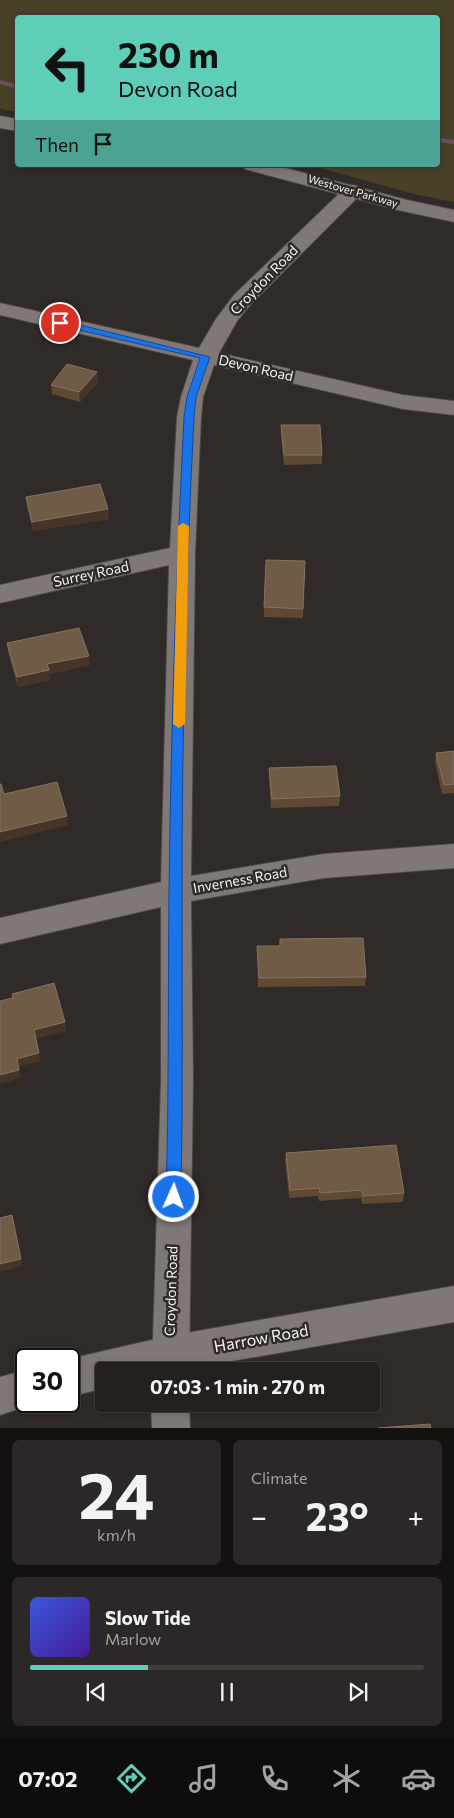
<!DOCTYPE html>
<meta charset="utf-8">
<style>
body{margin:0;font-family:Commissioner,sans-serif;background:#2c2827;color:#f1f3f6;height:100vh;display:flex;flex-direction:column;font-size:19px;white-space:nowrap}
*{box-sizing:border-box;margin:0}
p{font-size:16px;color:#a3a3a4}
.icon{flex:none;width:28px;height:28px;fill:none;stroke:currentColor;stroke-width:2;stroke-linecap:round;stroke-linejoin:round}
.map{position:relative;height:1428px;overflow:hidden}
.details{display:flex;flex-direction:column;gap:12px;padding:12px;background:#141210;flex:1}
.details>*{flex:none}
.guide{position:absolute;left:15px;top:15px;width:425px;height:152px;border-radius:5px;box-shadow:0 2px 8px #0003,0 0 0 1px #413e3c;background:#5eceb8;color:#111;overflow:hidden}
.speed{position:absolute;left:15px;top:1348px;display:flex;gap:10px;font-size:25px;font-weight:700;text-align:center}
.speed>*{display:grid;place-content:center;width:65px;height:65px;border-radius:50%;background:#24201e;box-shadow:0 2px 8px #0003,0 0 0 1px #413e3c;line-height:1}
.speed .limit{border:2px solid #111;border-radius:8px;background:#fff;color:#111}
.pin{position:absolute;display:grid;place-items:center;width:42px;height:42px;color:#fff;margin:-21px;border:2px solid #fff;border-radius:50%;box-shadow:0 1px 5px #0007}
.me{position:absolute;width:55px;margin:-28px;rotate:2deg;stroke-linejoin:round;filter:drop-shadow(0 0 4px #0008)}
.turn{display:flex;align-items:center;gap:18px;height:105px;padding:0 20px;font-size:22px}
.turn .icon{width:65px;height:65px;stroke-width:2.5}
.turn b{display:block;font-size:35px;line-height:42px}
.then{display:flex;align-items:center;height:48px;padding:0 20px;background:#0003;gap:10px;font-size:19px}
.big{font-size:38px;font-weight:700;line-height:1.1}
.details .tile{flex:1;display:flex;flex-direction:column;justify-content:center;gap:8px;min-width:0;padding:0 18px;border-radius:8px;background:#2c2827}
.details .dial{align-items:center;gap:0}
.dial b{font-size:65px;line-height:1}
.song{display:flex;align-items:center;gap:15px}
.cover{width:60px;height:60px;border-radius:8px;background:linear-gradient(135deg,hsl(230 70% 55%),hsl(260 70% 35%))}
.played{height:5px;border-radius:2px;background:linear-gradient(90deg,#5eceb8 30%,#413e3c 30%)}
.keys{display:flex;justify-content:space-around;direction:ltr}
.heat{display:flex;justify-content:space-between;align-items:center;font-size:28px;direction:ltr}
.details .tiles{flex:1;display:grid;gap:12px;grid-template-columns:1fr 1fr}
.tile:last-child{grid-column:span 2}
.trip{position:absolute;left:95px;top:1362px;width:285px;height:50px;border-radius:5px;background:#24201e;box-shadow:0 2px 8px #0003,0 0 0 1px #413e3c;font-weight:700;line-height:50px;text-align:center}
.tab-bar{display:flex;height:80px;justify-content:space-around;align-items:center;background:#0e0d0c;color:#a3a3a4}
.tab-bar .icon{width:35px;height:35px}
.tab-bar .current{color:#5eceb8}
.tab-bar b{font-size:22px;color:#f1f3f6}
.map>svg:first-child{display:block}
</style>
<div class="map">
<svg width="454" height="1428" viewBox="0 0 454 1428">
<rect width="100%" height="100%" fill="#302a28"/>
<!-- green -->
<path fill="#484128" d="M0,0H454V202L414,194L309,165H438V18H18L17,112L0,109Z"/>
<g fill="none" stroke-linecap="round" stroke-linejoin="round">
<!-- stream -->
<path fill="#6d4e62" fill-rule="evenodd" d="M0,80L18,85V89L0,84Z
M438,138L454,140V144L438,142Z"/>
<defs>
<path id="minor" d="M353,185L360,187L363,191L360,195L250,305L237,321L219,353L403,395L454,401V415L403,409L214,365L203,397L201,417L195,554L191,876L324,854L454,844V868L324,878L191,901L193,1080L189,1371H152L161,1080V907L0,944V918L161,882L169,565L0,603V585L170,548L177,417L181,397L193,360L0,315V303L199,348L216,319L234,295L346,187Z
M151,1404H189L190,1428H152Z"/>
<path id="tertiary" d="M0,116L18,119V131L0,128Z
M242,165H274L407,200L454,210V222L398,210L245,169Z
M454,1286V1322L175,1371H104V1388L69,1397V1359L169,1336Z
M26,1370V1401L39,1402L0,1415V1377Z"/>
</defs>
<!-- minor casing -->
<use href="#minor" stroke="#4d4847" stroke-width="2"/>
<!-- tertiary casing -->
<use href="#tertiary" stroke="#4d4847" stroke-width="2"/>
<!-- minor -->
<use href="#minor" fill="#7f7876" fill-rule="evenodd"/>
<!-- tertiary -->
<use href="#tertiary" fill="#7f7876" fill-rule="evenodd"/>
</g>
<!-- wall -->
<path fill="#604932" d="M97,372L98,382L80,402L52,394L51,385Z
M281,425L322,455V464L284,465L281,435Z
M26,497L109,519L33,531L27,506Z
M305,561L303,618L264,617V607Z
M7,643L90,665L49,674L50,680L18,687L8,652Z
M454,751V793L442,794L435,762L436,753Z
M269,768L340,796L339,806L271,808L269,778Z
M280,939L366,977L365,986L258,987L257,946H280Z
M286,1153L404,1193L403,1202L362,1204L361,1198L319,1201L318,1196L289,1198L285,1161Z"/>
<!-- shaded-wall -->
<path fill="#463526" d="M97,372L98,382L80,402L79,392Z
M108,509L109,519L33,531L32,522Z
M89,656L90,665L49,674L50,680L18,687L17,677L47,664Z
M67,816L68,825L0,842V832Z
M65,1022L66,1031L35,1039L34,1030Z
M39,1053L41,1061L18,1067L17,1059Z
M19,1070L21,1078L0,1084V1075Z
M21,1259L23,1266L0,1272V1264Z"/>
<!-- building -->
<path fill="#705b47" stroke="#857362" d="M67,364L97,372L79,392L51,385Z
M281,425H320L322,455H284Z
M100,484L108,509L32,522L26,497Z
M266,560L305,561L303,609L264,607Z
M79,628L89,656L47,664L49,670L17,677L7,643Z
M454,751V784L444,785L436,753Z
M336,766L340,796L272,799L269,768Z
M57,782L67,816L0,832V784H1L4,794Z
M363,938L366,977L259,978L257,946H280V939Z
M54,983L65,1022L34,1030L39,1053L17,1059L19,1070L0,1075V1001L13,998L12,994Z
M396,1145L404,1193L363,1196L362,1190L320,1193L319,1188L290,1190L286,1153Z
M12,1215L21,1259L0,1264V1218Z
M430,1424L431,1428H378Z"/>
<!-- route -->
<path fill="#1a73e8" stroke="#114b97" d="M60,320L210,357L196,397L194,417C186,575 182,733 182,891C182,993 183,1095 181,1197L179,1202L174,1204L168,1202L166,1197C169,1095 168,993 169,891C171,733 176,575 184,417L187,397L200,358L57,325L56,323Z"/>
<!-- slow -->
<path fill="#f59e0b" d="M183,523L189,526L185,724L179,728L173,724L178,526Z"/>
<g text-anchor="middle" stroke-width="5" stroke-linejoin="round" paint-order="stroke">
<!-- far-street labels -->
<g font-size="11" fill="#f6f2f1" stroke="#302a28">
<text transform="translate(353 191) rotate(16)" y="4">Westover Parkway</text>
</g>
<!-- street labels -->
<g font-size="14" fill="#f6f2f1" stroke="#302a28">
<text transform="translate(264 280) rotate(-46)" y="5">Croydon Road</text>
<text transform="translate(256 368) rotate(13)" y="5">Devon Road</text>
<text transform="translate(91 574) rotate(-12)" y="5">Surrey Road</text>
<text transform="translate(240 880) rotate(-10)" y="5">Inverness Road</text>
<text transform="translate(171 1291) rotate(-88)" y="5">Croydon Road</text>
</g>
<!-- near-street labels -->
<g font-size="16" fill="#f6f2f1" stroke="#302a28">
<text transform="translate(261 1338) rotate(-10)" y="6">Harrow Road</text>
</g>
</g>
</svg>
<div class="speed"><div class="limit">30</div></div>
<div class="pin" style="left:60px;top:323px;background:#d93025"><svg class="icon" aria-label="arrive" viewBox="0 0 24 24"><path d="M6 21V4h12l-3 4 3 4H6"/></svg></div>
<svg class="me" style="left:174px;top:1197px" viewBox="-20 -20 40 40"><circle r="17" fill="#1a73e8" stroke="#fff" stroke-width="3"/><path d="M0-11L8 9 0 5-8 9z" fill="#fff"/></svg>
<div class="trip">07:03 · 1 min · 270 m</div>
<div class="guide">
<div class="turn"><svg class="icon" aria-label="left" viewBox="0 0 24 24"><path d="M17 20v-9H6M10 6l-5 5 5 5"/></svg><div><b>230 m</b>Devon Road</div></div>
<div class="then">Then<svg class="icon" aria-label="arrive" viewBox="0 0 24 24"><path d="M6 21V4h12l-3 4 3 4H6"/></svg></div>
</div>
</div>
<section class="details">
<div class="tiles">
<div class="tile dial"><b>24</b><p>km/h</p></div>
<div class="tile"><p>Climate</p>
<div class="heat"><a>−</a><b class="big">23°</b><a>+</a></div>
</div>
<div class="tile">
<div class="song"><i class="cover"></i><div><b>Slow Tide</b><p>Marlow</p></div></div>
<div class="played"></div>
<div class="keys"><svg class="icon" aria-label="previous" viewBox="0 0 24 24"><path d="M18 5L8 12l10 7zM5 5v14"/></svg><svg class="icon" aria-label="pause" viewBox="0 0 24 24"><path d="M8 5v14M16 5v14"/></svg><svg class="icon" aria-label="next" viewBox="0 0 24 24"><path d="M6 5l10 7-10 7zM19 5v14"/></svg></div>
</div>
</div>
</section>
<nav class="tab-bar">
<b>07:02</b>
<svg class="icon current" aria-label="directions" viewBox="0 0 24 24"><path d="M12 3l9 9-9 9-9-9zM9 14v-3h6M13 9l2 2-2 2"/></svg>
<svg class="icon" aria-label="music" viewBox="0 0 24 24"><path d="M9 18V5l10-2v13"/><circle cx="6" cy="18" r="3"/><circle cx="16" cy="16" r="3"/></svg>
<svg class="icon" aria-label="phone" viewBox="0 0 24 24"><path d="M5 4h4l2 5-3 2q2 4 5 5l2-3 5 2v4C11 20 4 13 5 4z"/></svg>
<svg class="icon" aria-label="climate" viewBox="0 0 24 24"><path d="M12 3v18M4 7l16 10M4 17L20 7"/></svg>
<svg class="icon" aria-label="car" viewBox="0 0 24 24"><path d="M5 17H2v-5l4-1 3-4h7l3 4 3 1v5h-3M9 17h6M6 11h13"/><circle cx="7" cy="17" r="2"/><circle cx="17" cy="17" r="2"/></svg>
</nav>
